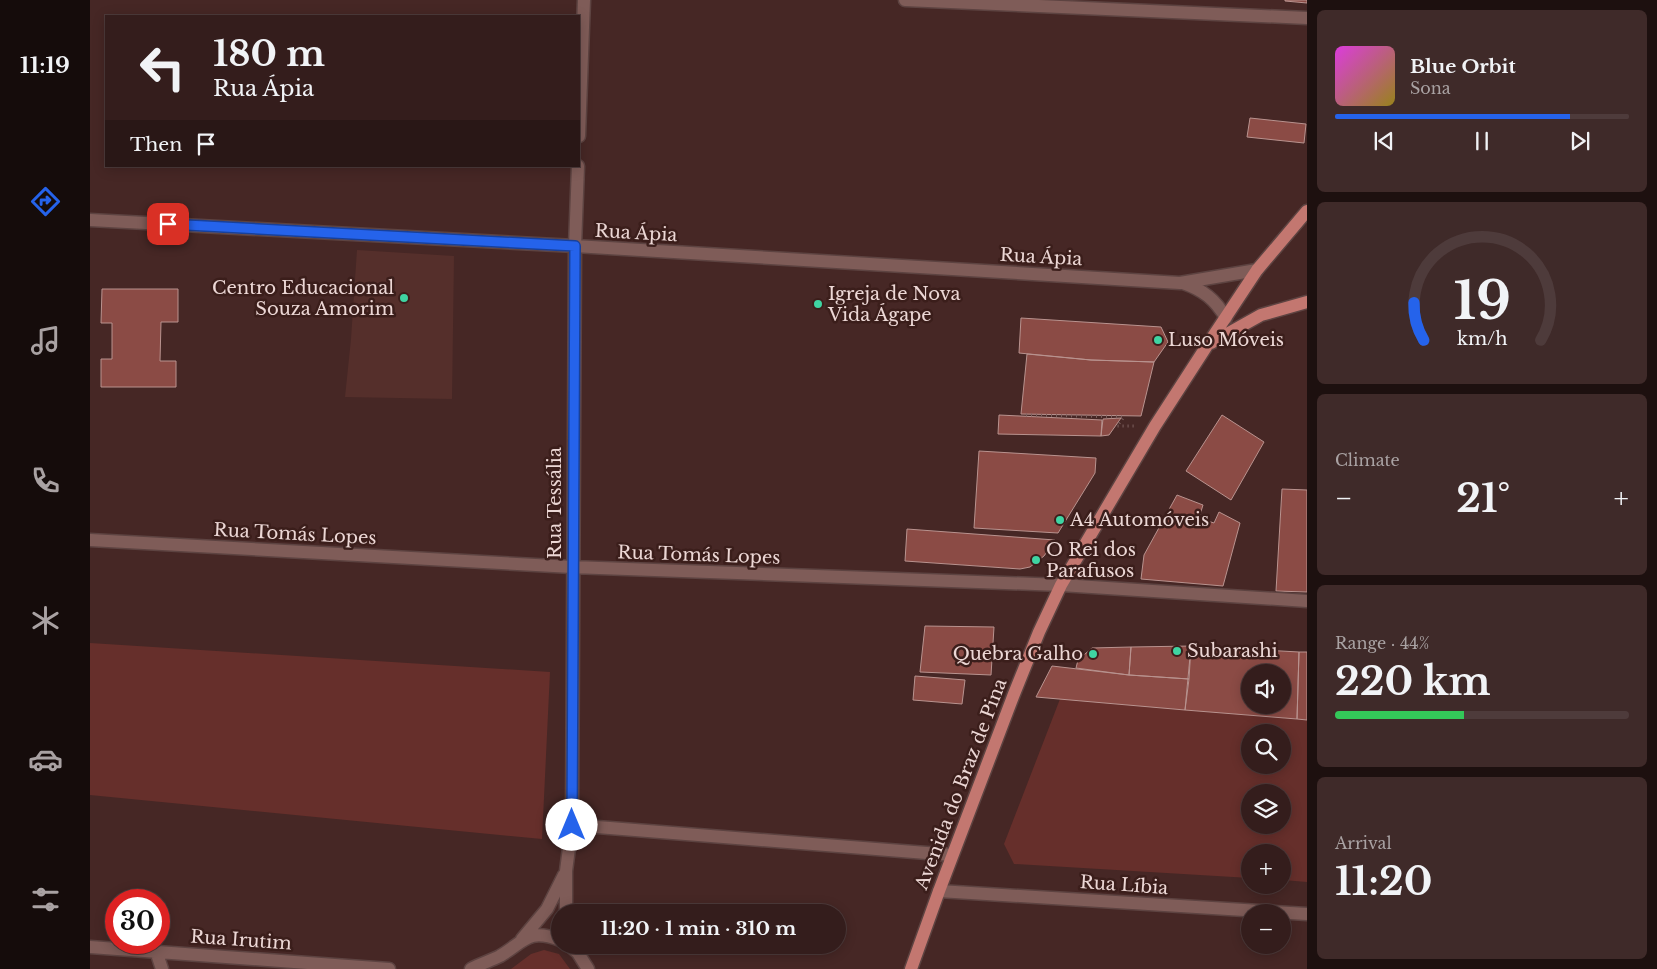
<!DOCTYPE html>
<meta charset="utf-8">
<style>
body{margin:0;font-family:"Libre Baskerville",serif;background:#3f2a29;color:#f1f3f6;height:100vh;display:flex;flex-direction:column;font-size:19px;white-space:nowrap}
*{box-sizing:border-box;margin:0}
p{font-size:16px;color:#a9a2a3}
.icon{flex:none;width:28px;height:28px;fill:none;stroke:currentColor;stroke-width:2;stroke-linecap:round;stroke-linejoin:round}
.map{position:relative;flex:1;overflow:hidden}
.details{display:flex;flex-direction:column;gap:10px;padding:10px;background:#1d100f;width:350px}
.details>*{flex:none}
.top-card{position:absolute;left:15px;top:15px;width:475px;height:152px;border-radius:0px;box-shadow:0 2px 12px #0003,0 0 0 1px #4e3b3b;background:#341d1c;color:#f1f3f6;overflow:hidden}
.controls{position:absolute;left:1151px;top:664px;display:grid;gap:10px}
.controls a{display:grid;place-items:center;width:50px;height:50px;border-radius:50%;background:#341d1c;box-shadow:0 2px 12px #0003,0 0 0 1px #4e3b3b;font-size:25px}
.speed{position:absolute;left:15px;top:889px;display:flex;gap:10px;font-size:25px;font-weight:700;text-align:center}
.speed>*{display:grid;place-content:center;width:65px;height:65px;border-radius:50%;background:#341d1c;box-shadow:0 2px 12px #0003,0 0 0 1px #4e3b3b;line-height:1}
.speed .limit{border:8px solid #d22;background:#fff;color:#111}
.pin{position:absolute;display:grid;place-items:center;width:42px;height:42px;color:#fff;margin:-21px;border-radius:10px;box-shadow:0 2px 8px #0006}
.me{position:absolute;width:55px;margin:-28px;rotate:0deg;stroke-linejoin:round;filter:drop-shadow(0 0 4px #0008)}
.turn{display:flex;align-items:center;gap:18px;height:105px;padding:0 25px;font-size:22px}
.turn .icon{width:65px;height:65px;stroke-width:2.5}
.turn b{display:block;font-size:35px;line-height:42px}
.then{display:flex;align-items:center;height:48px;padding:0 25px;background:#0003;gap:10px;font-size:19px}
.big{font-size:38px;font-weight:700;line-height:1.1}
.details .card{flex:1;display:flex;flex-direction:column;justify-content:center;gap:8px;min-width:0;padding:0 18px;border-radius:8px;background:#3f2a29}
.details .dial{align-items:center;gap:0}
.dial svg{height:130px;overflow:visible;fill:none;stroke:#4e3b3b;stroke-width:7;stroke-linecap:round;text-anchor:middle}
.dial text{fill:#f1f3f6;stroke:none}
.song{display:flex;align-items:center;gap:15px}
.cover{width:60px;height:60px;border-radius:8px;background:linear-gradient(135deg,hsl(300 70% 55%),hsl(50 70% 35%))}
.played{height:5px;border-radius:2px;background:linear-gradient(90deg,#2563eb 80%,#4e3b3b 80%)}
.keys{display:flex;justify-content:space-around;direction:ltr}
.heat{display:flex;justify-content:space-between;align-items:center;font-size:28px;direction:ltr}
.charge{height:8px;border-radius:4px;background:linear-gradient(90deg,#34c759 44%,#4e3b3b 0)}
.trip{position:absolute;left:461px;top:904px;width:295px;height:50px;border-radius:25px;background:#341d1c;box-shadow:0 2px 12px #0003,0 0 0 1px #4e3b3b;font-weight:700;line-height:50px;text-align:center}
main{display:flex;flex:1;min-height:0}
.dock{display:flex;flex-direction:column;width:90px;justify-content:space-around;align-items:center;background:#150c0b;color:#a9a2a3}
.dock .icon{width:35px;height:35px}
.dock .on{color:#2563eb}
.dock b{font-size:22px;color:#f1f3f6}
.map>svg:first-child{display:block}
</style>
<main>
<nav class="dock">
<b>11:19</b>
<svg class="icon on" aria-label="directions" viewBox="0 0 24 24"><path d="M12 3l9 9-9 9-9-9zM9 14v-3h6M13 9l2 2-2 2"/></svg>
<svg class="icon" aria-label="music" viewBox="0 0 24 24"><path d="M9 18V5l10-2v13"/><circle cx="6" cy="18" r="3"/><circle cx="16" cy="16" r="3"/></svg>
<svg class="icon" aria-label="phone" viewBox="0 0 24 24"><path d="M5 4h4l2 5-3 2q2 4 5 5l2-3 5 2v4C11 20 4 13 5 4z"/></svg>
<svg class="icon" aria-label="climate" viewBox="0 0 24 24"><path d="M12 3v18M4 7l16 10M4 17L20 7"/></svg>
<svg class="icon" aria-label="car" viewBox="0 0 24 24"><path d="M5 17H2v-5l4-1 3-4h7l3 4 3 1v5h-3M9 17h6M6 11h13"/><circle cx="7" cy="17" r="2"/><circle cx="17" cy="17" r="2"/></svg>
<svg class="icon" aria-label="filters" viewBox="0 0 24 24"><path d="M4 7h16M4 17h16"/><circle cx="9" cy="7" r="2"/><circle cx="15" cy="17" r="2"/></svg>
</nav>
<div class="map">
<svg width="1217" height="969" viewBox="0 0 1217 969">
<rect width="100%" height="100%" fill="#462725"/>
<!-- built -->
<path fill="#552f2b" d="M267,250L364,256L362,399L255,397L261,339Z"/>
<!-- green -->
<path fill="#662f2b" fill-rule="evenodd" d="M0,643L460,672L452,839L0,795Z
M970,699L1217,720V882L1193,880L1192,852H1160V878L924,864L914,844ZM1160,732H1192V765H1160ZM1160,792H1192V825H1160Z
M454,950L469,954L480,969H421L441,954Z"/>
<!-- building -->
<path fill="#8b4b45" stroke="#b9938f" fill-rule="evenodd" d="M1195,0H1217V3L1195,1Z
M1160,118L1216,124L1214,143L1157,137Z
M12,289H88V322H71L70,361H86V387H11V359H22V323H11Z
M931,318L1071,327L1078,342L1064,362L1001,360L929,353Z
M937,354L1001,360L1064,362L1051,416L931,414Z
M909,415L1012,420L1011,436L908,434Z
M1132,415L1174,442L1141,500L1096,471Z
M1031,418L1019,435L1011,436L1013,419Z
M889,451L1006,458L1005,473L968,533L884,528Z
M1192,489L1217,490V592L1186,591Z
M1087,495L1113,505L1109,518L1124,523L1129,512L1150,523L1133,586L1051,579L1054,555Z
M817,529L965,540L954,556L940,567L930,569L815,561Z
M835,626L904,627L901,675L830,672Z
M1101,646L1209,652L1207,719L1095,710ZM1160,672H1192V705H1160Z
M1101,646L1099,679L1039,675L1041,647Z
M1041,647L1039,675L986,668L988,660L1002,648Z
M1209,652H1217V720L1207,719Z
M962,666L1039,675L1099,679L1095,710L946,697Z
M825,676L875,680L872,704L823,700Z"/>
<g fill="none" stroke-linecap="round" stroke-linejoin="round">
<defs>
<path id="minor" d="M815,0L1217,18
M489,136L494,0
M0,220L485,246L1090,283L1167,270
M1093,283C1113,290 1125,299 1136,318
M0,540L482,567L971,585L1217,601
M482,825L862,855
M849,891L1217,914
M476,912V871L482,825L485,246L488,166
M432,939L457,909L474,875
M479,945L488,953L498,969
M0,947L299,969
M66,951L72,969
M381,969C390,964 400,961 410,956C435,941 438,928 470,940"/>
<path id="major" d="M1121,343L1171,315L1217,302
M821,969L849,891L924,694L949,632L971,585L1065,426L1118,344L1167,270L1217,211"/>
</defs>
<!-- minor casing -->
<use href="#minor" stroke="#5d4341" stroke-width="15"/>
<!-- major casing -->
<use href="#major" stroke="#5d4341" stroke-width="15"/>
<!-- path -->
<path stroke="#7c605e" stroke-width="3" stroke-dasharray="1 4" stroke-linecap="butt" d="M936,415L1034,417L1027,426H1046"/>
<!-- minor -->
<use href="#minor" stroke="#7f5c58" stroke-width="12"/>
<!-- major -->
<use href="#major" stroke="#c37770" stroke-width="12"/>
</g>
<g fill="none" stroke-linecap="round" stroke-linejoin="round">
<defs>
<path id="route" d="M78,224L485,246L482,825"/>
</defs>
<!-- route casing -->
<use href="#route" stroke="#184099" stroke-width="12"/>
<!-- route -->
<use href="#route" stroke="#2563eb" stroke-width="9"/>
</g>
<!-- markers -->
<g fill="#3fd4a2" stroke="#3b1e1b" stroke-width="2">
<circle cx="314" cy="298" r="5"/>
<circle cx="728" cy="304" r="5"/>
<circle cx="1068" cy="340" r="5"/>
<circle cx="970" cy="520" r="5"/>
<circle cx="946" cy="560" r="5"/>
<circle cx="1087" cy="651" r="5"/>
<circle cx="1003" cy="654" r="5"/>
</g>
<g text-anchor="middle" stroke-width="5" stroke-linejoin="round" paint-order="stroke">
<!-- street labels -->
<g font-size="18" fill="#ecd7d5" stroke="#3b1e1b">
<text transform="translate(546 233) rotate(3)" y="6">Rua Ápia</text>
<text transform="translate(951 257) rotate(3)" y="6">Rua Ápia</text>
<text transform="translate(465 503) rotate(-90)" y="6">Rua Tessália</text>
<text transform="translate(205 534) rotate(3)" y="6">Rua Tomás Lopes</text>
<text transform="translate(609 555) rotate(2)" y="6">Rua Tomás Lopes</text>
<text transform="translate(871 784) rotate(-69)" y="6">Avenida do Braz de Pina</text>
<text transform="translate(1034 885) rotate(4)" y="6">Rua Líbia</text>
<text transform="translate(151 940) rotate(4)" y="6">Rua Irutim</text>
</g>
<!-- poi labels -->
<g font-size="18" fill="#ecd7d5" stroke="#3b1e1b" text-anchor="start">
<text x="304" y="294" text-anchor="end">Centro Educacional<tspan x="304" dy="21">Souza Amorim</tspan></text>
<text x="738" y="300">Igreja de Nova<tspan x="738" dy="21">Vida Ágape</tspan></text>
<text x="1078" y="346">Luso Móveis</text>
<text x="980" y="526">A4 Automóveis</text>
<text x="956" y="556">O Rei dos<tspan x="956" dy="21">Parafusos</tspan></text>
<text x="1097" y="657">Subarashi</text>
<text x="993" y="660" text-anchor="end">Quebra Galho</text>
</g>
</g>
</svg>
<div class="controls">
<a><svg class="icon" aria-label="sound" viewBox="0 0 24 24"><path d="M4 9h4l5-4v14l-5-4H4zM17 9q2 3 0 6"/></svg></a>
<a><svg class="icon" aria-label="search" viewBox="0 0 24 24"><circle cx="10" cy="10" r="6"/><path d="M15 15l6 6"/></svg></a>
<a><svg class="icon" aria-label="layers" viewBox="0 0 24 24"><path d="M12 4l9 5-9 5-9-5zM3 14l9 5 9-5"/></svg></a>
<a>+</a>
<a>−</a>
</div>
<div class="speed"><div class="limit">30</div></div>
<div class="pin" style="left:78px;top:224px;background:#d93025"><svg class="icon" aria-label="arrive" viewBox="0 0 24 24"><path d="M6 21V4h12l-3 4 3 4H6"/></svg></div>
<svg class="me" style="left:482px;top:825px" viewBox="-20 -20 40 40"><circle r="19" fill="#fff"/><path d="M0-13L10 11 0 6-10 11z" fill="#2563eb"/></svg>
<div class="trip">11:20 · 1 min · 310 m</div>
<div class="top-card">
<div class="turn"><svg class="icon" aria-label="left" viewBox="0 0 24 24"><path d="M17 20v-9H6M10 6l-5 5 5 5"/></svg><div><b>180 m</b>Rua Ápia</div></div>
<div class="then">Then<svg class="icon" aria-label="arrive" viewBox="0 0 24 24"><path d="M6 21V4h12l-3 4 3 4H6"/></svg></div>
</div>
</div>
<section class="details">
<div class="card">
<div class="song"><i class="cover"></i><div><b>Blue Orbit</b><p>Sona</p></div></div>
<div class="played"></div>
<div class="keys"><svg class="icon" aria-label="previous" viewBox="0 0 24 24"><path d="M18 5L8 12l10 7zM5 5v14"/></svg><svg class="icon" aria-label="pause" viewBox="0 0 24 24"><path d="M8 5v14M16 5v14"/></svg><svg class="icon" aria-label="next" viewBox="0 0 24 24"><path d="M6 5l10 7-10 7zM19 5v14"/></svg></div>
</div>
<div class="card dial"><svg viewBox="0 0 100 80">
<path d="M14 69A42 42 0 1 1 86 69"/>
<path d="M14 69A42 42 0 0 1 8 46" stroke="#2563eb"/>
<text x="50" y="56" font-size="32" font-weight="700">19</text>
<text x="50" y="72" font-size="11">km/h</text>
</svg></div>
<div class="card"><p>Climate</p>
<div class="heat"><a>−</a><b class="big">21°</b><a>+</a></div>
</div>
<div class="card"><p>Range · 44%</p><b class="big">220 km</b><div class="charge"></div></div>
<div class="card"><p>Arrival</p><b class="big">11:20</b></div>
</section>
</main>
